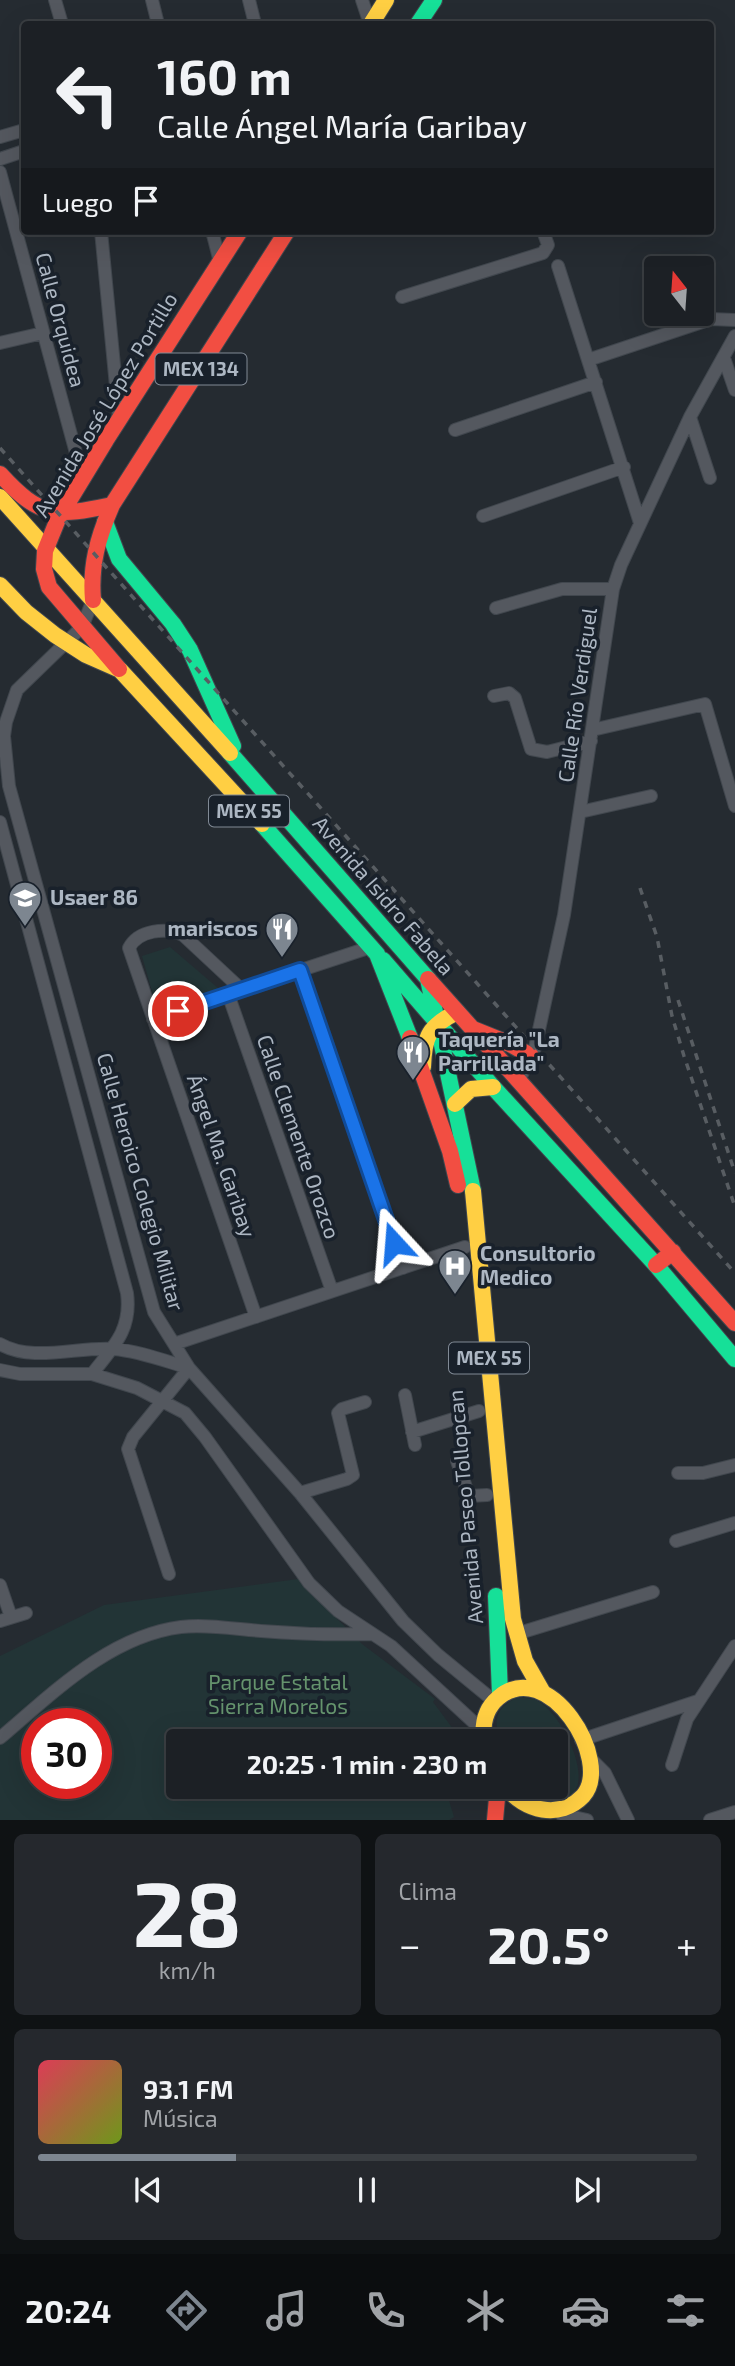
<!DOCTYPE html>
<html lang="es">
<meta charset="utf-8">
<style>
body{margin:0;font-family:"Exo 2",sans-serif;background:#25282d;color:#f1f3f6;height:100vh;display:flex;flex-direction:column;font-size:26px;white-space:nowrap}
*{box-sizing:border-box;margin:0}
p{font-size:23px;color:#a0a3a7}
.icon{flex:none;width:38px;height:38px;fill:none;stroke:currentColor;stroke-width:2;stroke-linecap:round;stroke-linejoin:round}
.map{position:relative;height:1820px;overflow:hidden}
.details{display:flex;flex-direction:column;gap:14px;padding:14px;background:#0f1214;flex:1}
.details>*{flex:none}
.top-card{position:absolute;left:21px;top:21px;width:693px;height:214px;border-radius:7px;box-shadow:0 7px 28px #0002,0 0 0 2px #3a3e42;background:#1c2025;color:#f1f3f6;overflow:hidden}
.needle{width:46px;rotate:343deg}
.controls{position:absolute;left:644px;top:256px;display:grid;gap:14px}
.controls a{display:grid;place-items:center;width:70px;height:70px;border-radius:7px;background:#1c2025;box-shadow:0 7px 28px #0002,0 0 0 2px #3a3e42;font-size:35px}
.speed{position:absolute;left:21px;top:1708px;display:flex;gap:14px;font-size:35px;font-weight:700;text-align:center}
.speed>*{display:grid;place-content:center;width:91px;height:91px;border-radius:50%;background:#1c2025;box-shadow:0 7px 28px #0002,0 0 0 2px #3a3e42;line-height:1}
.speed .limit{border:10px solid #d22;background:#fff;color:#111}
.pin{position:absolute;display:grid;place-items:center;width:60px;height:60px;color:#fff;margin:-30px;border:4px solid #fff;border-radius:50%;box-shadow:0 2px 7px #0007}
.me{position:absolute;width:77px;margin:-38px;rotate:341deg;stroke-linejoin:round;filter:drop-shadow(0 0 5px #0008)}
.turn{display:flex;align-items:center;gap:24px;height:147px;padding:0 21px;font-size:32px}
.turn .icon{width:91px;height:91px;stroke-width:2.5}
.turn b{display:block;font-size:49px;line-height:60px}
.then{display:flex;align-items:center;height:66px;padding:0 21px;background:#0003;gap:14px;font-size:26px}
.big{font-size:52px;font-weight:700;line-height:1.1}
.details .card{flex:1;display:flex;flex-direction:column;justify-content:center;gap:10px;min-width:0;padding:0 24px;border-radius:10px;background:#25282d}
.details .dial{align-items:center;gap:0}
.dial b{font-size:91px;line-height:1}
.song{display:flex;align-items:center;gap:21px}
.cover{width:84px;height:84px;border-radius:10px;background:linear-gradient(135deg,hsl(350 70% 55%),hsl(80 70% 35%))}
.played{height:7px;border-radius:4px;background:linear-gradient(90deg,#7d8690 30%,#3a3e42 30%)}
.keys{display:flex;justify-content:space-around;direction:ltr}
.heat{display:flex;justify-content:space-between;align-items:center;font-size:38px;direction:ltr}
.details .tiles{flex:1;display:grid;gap:14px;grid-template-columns:1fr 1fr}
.card:last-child{grid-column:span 2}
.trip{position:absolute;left:166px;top:1729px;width:402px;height:70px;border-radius:7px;background:#1c2025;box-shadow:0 7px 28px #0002,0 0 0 2px #3a3e42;font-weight:700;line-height:70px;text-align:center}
.menu{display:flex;height:112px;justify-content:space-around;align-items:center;background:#0b0d0f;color:#a0a3a7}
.menu .icon{width:49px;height:49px}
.menu .on{color:#7d8690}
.menu b{font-size:32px;color:#f1f3f6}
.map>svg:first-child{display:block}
</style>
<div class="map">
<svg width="735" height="1820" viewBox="0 0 735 1820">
<rect width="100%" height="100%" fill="#252b31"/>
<!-- green -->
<path fill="#223436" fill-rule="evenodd" d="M170,947L218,988L186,1003L157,1009L142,956Z
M298,1579L362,1644L435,1699L433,1702L462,1741H178V1787H445L454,1817L449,1820H0V1656L104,1605ZM37,1724H96V1783H37Z
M517,1697C523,1698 529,1698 534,1699C557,1708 583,1759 578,1783C577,1790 571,1795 566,1801L541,1802L526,1787H556V1741H500C493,1718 496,1709 517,1697Z"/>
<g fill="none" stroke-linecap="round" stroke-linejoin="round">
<defs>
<path id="street" d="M55,0L62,24
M152,0L158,24
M249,0L255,24
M362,0L370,24
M0,137L24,130
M0,159L24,151
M0,172L83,479
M101,231L119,417
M212,231L220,262
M558,266L640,523
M402,297L543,253L548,245L543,231
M0,343L43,333
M724,358L735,390
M588,360L711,319L735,320
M690,417L710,478
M455,430L596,382
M483,516L624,467
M93,600L82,627L17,690L6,722L4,736L9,786L154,1312L189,1368L300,1493L403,1621L438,1655L494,1701
M496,608L562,589H613
M494,696L509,693L515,698L531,749L547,752L591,741
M592,730L705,704L735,806
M580,812L651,796
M0,822L127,1293C132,1330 113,1347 92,1374
M301,970L403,1268
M242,990L183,935C166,927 138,930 129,948L256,1317
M228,994L332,1291
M153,1019L371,947
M519,1080L535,1048L564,915L613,589L621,565L690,417L735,336
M0,1344C33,1363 78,1346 114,1349C139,1351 165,1361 189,1368
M174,1344L465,1247
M0,1370L20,1374H92L137,1388L185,1413L205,1437L309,1583L338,1611L391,1646L482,1730
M405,1395L415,1445
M412,1432L479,1411
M457,1461L469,1496L487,1495
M678,1473H703L735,1465
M300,1493L347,1479L353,1475L338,1413L342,1409L365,1402
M676,1541L735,1523
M169,1574L128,1449L133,1437L189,1368
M0,1585L11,1617
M0,1621L26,1613
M516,1634L653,1592
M0,1738C52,1694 109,1636 181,1627C207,1624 235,1629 261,1631C298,1634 335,1635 373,1634
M581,1740L698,1701
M593,1761L605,1773L628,1820
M672,1765L687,1719L735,1646
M561,1814L587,1820
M710,1820L735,1812"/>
<path id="fast" d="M418,24L434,0
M105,522L119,559L173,624L190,650L233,746
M230,753L428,979L473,1191
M262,824L377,954L410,1038
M383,960L493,1087L656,1265L735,1359
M496,1596L500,1694"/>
<path id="slow" d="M371,24L386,0
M0,497L230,753
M0,585L26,612L55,635L86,655L120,670L262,824
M423,1067C424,1036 429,1026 457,1012
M455,1104L471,1089L493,1087
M473,1191L513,1619L525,1661L542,1691
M484,1741C482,1724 485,1709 498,1698C548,1655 614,1761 583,1796C560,1820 524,1811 506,1787"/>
<path id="jam" d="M0,474C40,518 56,517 112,505
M93,600C90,565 98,537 112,505L287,231
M119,669L49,587L44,569L45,551L58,519L106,440L240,231
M428,979L735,1323
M473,1029L510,1044L531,1056
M410,1038L450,1151L458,1185
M656,1265L673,1252
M495,1820L498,1787"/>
</defs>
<!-- street casing -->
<use href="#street" stroke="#41474e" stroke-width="14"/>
<!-- fast casing -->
<use href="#fast" stroke="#41474e" stroke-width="18"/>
<!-- slow casing -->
<use href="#slow" stroke="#41474e" stroke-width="18"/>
<!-- jam casing -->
<use href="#jam" stroke="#41474e" stroke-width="18"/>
<!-- street -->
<use href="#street" stroke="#54585f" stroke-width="12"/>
<!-- fast -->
<use href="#fast" stroke="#16e098" stroke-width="16"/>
<!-- slow -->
<use href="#slow" stroke="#ffcf43" stroke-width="16"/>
<!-- jam -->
<use href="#jam" stroke="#f24e42" stroke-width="16"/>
<!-- rail -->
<path stroke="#585d62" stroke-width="3.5" stroke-dasharray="7 7" stroke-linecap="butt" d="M0,448L735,1273
M640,888L657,937L672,1016L684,1056L735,1207
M678,1000L735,1173"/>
</g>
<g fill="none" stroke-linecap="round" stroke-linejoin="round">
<defs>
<path id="route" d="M178,1011L300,970L394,1243"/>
</defs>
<!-- route casing -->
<use href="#route" stroke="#114b97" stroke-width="18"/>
<!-- route -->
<use href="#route" stroke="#1a73e8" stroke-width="12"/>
</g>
<!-- icons -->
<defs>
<symbol id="school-pin" viewBox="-11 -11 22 30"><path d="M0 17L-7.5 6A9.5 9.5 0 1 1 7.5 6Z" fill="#7d8690" stroke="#19212b"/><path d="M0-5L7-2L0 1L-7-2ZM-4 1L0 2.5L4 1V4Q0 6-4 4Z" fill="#fff"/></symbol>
<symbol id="restaurant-pin" viewBox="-11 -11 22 30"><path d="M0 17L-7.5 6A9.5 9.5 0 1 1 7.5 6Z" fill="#7d8690" stroke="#19212b"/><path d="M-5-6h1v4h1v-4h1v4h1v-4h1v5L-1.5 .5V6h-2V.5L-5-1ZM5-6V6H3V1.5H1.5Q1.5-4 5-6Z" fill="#fff"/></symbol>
<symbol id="hospital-pin" viewBox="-11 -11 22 30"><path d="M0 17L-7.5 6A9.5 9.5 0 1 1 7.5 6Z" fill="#7d8690" stroke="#19212b"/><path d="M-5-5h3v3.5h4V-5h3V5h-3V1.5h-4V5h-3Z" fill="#fff"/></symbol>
</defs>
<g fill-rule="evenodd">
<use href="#school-pin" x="6" y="879" width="38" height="52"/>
<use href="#restaurant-pin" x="263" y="910" width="38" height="52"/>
<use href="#restaurant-pin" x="394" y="1033" width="38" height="52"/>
<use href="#hospital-pin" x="436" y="1247" width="38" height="52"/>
</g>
<g text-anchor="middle" stroke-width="7" stroke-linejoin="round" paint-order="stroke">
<!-- shield labels -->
<g fill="#19212b" stroke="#818a95" stroke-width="2">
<rect x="155.5" y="353.5" width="91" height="31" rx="5"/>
<rect x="209" y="795.5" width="80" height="31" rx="5"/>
<rect x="449" y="1342.5" width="80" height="31" rx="5"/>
</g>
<g font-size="19" font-weight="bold" fill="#adb7c3">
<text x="201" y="376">MEX 134</text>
<text x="249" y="818">MEX 55</text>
<text x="489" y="1365">MEX 55</text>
</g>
<!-- street labels -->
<g font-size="21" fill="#adb7c3" stroke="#19212b">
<text transform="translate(60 320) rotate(75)" y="7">Calle Orquidea</text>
<text transform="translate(106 405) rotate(-59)" y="7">Avenida José López Portillo</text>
<text transform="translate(578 695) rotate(-82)" y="7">Calle Río Verdiguel</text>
<text transform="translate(383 896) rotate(49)" y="7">Avenida Isidro Fabela</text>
<text transform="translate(298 1137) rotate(71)" y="7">Calle Clemente Orozco</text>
<text transform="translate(221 1156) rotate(71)" y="7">Ángel Ma. Garibay</text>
<text transform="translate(140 1182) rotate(74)" y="7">Calle Heroico Colegio Militar</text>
<text transform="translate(466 1507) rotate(-95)" y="7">Avenida Paseo Tollopcan</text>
</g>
<!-- poi labels -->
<g font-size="21" font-weight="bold" fill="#adb7c3" stroke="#19212b" text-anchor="start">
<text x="50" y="905">Usaer 86</text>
<text x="258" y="936" text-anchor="end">mariscos</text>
<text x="438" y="1047">Taquería "La<tspan x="438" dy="24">Parrillada"</tspan></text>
<text x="480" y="1261">Consultorio<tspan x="480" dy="24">Medico</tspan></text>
</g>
<!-- park labels -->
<g font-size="21" fill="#65936d" stroke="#19212b">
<text x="278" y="1690">Parque Estatal<tspan x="278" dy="24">Sierra Morelos</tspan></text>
</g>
</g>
</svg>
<div class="controls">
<a><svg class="needle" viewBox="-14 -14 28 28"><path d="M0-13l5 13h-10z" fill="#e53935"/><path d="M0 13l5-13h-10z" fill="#a0a3a7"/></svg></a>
</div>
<div class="speed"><div class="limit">30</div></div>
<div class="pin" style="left:178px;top:1011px;background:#d93025"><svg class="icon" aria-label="arrive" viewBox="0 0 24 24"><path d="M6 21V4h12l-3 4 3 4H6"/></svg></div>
<svg class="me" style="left:394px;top:1243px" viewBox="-20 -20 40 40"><path d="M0-17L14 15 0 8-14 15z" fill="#1a73e8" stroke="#fff" stroke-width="4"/></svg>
<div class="trip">20:25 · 1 min · 230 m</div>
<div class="top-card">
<div class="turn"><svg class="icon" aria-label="left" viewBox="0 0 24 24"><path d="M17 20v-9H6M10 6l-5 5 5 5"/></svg><div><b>160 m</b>Calle Ángel María Garibay</div></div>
<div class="then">Luego<svg class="icon" aria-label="arrive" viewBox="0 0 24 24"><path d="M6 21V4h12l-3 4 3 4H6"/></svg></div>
</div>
</div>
<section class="details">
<div class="tiles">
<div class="card dial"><b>28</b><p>km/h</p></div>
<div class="card"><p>Clima</p>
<div class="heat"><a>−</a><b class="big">20.5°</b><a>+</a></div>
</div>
<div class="card">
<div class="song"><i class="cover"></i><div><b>93.1 FM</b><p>Música</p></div></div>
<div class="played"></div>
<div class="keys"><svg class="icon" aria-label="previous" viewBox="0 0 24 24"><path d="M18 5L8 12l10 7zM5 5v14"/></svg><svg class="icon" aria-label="pause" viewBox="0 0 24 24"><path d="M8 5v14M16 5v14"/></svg><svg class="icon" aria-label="next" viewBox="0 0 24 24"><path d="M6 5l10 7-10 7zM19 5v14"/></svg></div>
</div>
</div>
</section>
<nav class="menu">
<b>20:24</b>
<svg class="icon on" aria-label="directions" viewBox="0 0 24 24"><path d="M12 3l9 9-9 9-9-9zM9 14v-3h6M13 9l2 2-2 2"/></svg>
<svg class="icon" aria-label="music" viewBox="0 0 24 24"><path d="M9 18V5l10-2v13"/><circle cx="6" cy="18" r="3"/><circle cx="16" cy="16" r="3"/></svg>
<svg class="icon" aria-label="phone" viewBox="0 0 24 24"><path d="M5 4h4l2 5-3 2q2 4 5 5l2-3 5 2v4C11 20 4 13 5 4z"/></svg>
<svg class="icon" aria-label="climate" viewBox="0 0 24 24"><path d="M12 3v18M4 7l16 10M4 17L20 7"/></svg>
<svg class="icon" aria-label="car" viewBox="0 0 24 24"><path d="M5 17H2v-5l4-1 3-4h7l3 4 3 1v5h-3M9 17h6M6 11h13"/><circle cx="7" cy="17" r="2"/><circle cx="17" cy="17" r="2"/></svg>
<svg class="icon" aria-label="filters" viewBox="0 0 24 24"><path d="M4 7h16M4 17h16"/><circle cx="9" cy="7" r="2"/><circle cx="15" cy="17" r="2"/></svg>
</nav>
